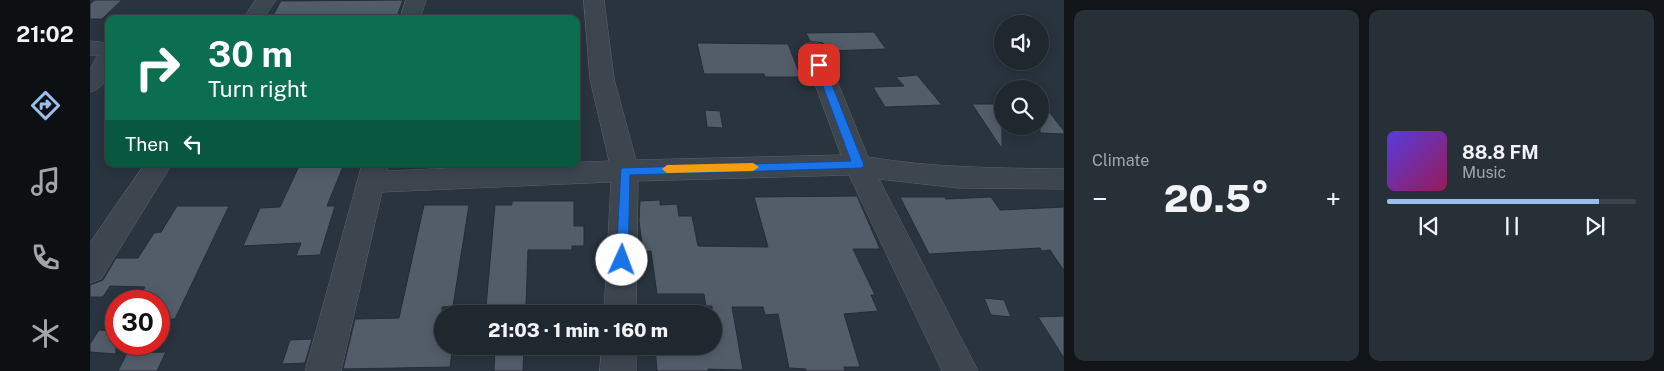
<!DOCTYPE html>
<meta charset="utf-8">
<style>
body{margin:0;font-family:"Public Sans",sans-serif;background:#272f37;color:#f1f3f6;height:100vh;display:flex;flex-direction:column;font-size:19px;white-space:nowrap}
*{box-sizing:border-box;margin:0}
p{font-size:16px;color:#a1a5aa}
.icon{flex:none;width:28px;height:28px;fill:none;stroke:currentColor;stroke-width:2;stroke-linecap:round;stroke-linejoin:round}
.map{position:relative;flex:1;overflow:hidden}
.sheet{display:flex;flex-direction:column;gap:10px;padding:10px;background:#11151a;width:600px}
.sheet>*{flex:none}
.top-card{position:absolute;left:15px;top:15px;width:475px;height:152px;border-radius:10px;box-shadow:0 2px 12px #0003,0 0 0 1px #3c444b;background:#0b6e4f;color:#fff;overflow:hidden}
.buttons{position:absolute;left:904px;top:15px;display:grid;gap:10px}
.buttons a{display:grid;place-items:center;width:55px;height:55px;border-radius:50%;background:#1f272f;box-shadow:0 2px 12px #0003,0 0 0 1px #3c444b;font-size:25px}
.speed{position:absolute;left:15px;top:290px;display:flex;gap:10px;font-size:25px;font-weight:700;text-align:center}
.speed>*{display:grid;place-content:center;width:65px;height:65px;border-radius:50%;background:#1f272f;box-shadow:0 2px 12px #0003,0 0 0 1px #3c444b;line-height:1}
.speed .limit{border:8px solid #d22;background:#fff;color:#111}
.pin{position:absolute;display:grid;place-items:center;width:42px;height:42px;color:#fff;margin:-21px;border-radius:10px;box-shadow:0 2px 8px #0006}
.me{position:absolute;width:55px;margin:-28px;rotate:2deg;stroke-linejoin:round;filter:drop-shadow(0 0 4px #0008)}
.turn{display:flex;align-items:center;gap:18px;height:105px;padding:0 20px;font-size:22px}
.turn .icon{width:65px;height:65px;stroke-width:2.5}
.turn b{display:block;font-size:35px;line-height:42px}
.then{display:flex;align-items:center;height:48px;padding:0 20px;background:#0003;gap:10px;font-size:19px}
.big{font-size:38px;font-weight:800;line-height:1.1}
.sheet .card{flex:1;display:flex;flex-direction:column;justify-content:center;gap:8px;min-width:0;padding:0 18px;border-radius:10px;background:#272f37}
.song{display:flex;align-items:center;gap:15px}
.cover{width:60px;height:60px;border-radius:8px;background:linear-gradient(135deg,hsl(250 70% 55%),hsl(330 70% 35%))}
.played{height:5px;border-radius:2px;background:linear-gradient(90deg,#9bbeee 85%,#3c444b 85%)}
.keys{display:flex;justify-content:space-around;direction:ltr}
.heat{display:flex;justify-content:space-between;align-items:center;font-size:28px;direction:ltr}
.sheet .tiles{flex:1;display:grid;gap:10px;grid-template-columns:repeat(2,1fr)}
.trip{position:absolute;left:344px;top:305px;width:288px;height:50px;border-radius:25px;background:#1f272f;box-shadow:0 2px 12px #0003,0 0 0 1px #3c444b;font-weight:800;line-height:50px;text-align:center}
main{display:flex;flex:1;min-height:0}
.dock{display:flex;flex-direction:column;width:90px;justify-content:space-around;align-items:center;background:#0c1013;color:#a1a5aa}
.dock .icon{width:35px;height:35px}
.dock .active{color:#9bbeee}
.dock b{font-size:22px;color:#f1f3f6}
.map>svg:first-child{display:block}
</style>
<main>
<nav class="dock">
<b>21:02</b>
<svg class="icon active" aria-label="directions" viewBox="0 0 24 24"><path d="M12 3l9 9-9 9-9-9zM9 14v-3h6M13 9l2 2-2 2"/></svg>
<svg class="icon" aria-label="music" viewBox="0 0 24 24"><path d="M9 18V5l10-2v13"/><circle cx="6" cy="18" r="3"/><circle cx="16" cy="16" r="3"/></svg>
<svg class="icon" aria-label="phone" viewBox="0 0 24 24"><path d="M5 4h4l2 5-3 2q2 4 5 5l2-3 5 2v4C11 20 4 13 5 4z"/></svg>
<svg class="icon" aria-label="climate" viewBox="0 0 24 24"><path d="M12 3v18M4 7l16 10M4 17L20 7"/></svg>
</nav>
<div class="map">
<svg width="974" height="371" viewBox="0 0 974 371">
<rect width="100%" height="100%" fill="#29343f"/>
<!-- building -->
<path fill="#535d6a" stroke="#242c37" d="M5,0H32L12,19H0V4Z
M313,0L306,19H181L191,1Z
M784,32L796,49L737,51L733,43L720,41L716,33Z
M607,43L698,44L711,77H675L674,74H614Z
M827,75L852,105L795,107L783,87L814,86L806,77Z
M950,100L974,131V134L950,133Z
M882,104H912V149Z
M615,110L630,111L633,128L617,127Z
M210,164H254L237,206H245L230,255L206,256L211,243L153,246L170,208L190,207Z
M767,196L790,249H763L785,295H781L788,311L754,314L770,367H754L755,371H716V369L699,368L688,314L675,315L673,307H642L653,370L618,369V371H567L565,346H622V306H616L614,294H567L561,251L553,252L549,221L550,201L570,200V205L587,204L589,216H602L608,246L678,247L664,197Z
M810,197H855L856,199L901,197L910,210L974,207V271L960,250L952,251L950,248L839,254Z
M422,201H484V226H494V246H482V250H438L436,306L396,307L405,205H422Z
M334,205H379L363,306L352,307V346H363L360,367L253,369L265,319L309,318Z
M87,206H139L85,319H69V301H47L55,287L20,286L13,297H0V285L13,280L26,258H48L64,233L71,232Z
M894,298L914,300L921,317L901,315Z
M974,316V358L948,317Z
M9,330L26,331V354L0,352V344Z
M222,339L215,363L192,364L200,340Z
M405,346H434L433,371H404Z
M76,352L67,371H28L37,353Z"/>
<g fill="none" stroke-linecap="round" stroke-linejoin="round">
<defs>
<path id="minor" d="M166,0H186L173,19H153Z
M316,0H336L330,19H310Z
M494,0H514L524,79L546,160L751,155L712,49L715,44L723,42L731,44L734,49L778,157C843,168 908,168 974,169V189L868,188L789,179L888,371H852L759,175L548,181L546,314H514L521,182L292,192L251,371H215L272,164H298L297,171L519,161L500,79Z
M0,41L19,43C19,62 24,85 0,92V69L8,55H0Z
M55,164H82L11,279L0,283V243Z
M512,346H546V371H510Z"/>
</defs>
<!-- minor casing -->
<use href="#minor" stroke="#5b636d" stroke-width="1"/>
<!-- minor -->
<use href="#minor" fill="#3d454f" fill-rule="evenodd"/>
</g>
<!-- route -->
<path fill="#1a73e8" stroke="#114b97" d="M729,62L734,65L774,165L772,168L540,175L538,260L536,264L532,266L527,264L526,260L531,168L761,161L725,65Z"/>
<!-- slow -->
<path fill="#f59e0b" d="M663,163L669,167L663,171L577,173L572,169L577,165Z"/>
</svg>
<div class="buttons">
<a><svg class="icon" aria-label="sound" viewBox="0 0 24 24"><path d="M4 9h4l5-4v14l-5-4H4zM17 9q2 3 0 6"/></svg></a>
<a><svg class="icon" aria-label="search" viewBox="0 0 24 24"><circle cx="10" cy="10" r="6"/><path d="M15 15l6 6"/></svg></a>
</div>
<div class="speed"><div class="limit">30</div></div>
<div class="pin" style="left:729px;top:65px;background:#d93025"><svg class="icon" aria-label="arrive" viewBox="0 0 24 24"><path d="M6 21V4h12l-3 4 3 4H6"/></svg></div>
<svg class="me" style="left:532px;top:260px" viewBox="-20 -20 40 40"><circle r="19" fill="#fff"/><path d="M0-13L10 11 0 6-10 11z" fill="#1a73e8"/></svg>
<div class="trip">21:03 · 1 min · 160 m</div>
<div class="top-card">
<div class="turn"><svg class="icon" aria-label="right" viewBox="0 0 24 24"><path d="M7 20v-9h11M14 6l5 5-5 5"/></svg><div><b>30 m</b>Turn right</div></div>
<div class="then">Then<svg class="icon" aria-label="left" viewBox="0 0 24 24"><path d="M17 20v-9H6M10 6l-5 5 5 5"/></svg></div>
</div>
</div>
<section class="sheet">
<div class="tiles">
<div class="card"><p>Climate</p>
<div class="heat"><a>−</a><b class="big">20.5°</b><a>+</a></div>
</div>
<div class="card">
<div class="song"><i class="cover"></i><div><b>88.8 FM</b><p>Music</p></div></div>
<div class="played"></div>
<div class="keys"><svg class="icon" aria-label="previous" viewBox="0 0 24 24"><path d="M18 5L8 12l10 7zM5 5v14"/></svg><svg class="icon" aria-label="pause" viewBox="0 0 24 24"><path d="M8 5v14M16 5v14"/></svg><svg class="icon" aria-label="next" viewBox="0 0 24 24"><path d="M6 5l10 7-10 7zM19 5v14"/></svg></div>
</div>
</div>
</section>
</main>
